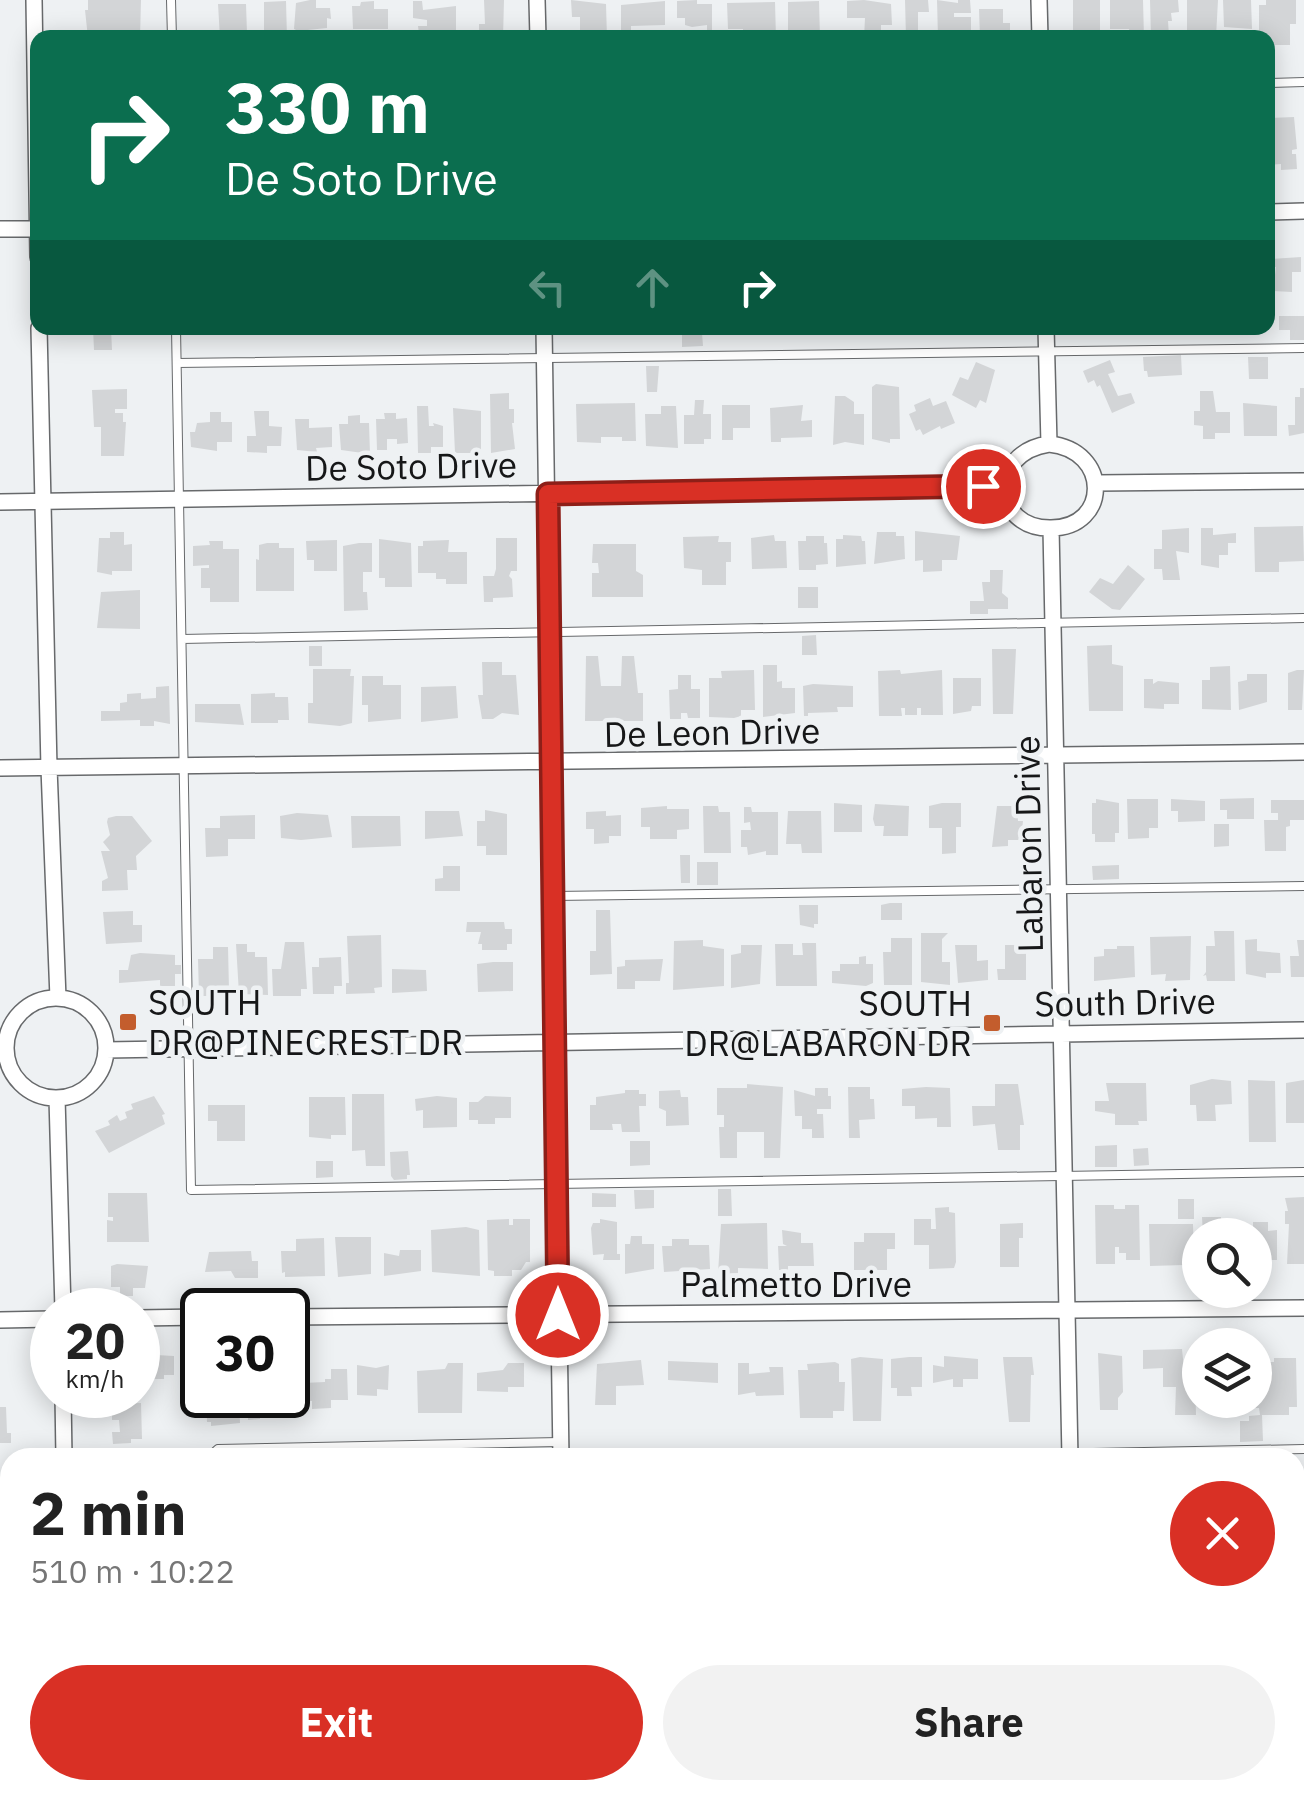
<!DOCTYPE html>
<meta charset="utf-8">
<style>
:root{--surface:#fff;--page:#f2f2f2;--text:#222;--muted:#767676;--accent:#d93025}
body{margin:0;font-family:"IBM Plex Sans",sans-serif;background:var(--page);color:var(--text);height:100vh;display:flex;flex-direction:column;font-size:38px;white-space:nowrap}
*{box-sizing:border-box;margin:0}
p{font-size:32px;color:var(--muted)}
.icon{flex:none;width:55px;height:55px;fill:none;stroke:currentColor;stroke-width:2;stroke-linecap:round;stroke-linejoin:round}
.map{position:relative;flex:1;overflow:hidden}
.panel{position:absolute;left:0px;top:1448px;width:1305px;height:352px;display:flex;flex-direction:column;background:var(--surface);border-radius:30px 30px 0 0;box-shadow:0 5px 25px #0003}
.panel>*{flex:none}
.guide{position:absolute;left:30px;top:30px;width:1245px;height:305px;border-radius:20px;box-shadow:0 5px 25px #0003;background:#0b6e4f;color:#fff;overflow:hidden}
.buttons{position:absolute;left:1182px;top:1218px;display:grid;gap:20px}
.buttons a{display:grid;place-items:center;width:90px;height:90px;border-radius:50%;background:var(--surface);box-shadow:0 5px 25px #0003;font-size:50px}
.speed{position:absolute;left:30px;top:1288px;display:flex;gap:20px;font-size:50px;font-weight:700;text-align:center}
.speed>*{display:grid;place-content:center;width:130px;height:130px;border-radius:50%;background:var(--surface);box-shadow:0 5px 25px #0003;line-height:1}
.speed small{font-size:25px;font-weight:400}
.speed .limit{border:5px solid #111;border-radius:15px;background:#fff;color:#111}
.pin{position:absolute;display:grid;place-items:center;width:85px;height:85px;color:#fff;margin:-42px;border:5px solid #fff;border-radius:50%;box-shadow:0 2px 10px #0007}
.me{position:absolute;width:110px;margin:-55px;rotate:0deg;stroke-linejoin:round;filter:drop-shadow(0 0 8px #0008)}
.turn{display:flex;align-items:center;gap:35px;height:210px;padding:0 30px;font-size:45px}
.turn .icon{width:130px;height:130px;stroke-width:2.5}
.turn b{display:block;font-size:70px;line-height:85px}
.lanes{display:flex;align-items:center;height:95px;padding:0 30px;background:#0003;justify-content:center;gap:50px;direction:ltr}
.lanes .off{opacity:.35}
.round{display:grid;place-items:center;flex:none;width:105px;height:105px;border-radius:52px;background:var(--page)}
.headline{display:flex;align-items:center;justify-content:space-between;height:170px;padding:0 30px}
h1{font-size:60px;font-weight:700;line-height:75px}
.button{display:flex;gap:20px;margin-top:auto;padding:20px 30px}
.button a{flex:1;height:115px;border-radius:60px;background:var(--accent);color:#fff;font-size:40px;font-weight:700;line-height:115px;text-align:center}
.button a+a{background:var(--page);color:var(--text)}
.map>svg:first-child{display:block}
.green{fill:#c3e1f7}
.building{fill:#d3d5d7}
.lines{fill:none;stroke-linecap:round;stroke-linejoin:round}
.service-casing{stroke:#67696b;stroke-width:10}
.minor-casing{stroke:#67696b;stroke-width:18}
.service{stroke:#fff;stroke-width:8}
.minor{stroke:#fff;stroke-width:15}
.route-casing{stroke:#8d1f18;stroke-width:25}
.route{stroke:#d93025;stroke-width:18}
.poi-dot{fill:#c35d2d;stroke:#eef1f3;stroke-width:4}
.labels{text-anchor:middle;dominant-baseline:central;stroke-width:9;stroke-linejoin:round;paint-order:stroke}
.street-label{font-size:35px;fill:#161718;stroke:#eef1f3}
.poi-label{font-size:35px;fill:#161718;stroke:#eef1f3;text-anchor:start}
</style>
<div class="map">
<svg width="1304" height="1799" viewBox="0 0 1304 1799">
<rect width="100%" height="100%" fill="#eef1f3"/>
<!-- green -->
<path class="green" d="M609 1790H1141L1151 1799H597Z"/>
<!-- building -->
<path class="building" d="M88 0H141L140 38H88L85 10H88Z
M310 0H316V8H330L331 19 327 18V28L298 31 294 29 296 3Z
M484 0H504L503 38H479V24H485Z
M571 0 606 4 607 38 580 37V17H572Z
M697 0V4H712V34H707V25L692 27 685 25V18H677V1Z
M864 0 891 4 892 25H881V38H864L865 18H847V1Z
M905 0H928L929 12H918V32L929 31V38H906Z
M937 0 958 3V0H970L971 13H954V17H971V38H938Z
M1073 0H1100V32H1073Z
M1110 0H1143L1144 38H1130L1129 29H1110Z
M1150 0H1178L1179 12 1171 13 1172 21H1168L1169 36 1151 38Z
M1187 0H1218L1216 37 1187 38Z
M1223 0H1251L1252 29 1224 27Z
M1266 0H1296V24H1290V45H1268V38H1259V5H1266Z
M286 1 287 38H264V2Z
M374 1V9H388V29H353L352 6H360L361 2Z
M413 1H422L423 10 456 6V33L419 34 418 26H427V20L413 18Z
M665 1V25L631 26V33H621V5Z
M819 1 820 38H788V2Z
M775 2 776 38H743V29H728L727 3Z
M218 4H246L247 33 220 38Z
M979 9H1003V23H1010V38L980 37Z
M1294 117 1297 149 1292 150V154H1296L1297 169 1281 170V164L1268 165V118Z
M1301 257V272H1292V292L1273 291 1276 267H1271V259Z
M1279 316H1304V340H1290V330H1279Z
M93 328H111L112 350H94Z
M682 333H702L703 346 682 347Z
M1181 355 1182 375 1148 377 1147 371H1144L1143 357Z
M1248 357H1268V379H1249Z
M1110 360 1115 372 1108 374 1118 396 1131 393 1135 403 1112 413 1100 385 1097 387 1094 380 1088 383 1083 371Z
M976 362 995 370 986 403 980 400 976 408 952 395 960 377 968 380Z
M646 366H659L657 392H647Z
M876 384 899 387 900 439H890V443L872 439V387Z
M1300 388H1304V433L1289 436 1288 425H1295V397H1300Z
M127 389V409H115V413H123V422H126L124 456H101V427H94L92 390Z
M1200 391H1213L1216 412H1230V433H1215V439H1203V426L1194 425V411H1200Z
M509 393V409H514V423H512L515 449 491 453 490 394Z
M835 396H845L854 402V414H864V445L845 442 833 445Z
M930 398 933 406 946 401 955 423 941 429 940 426 923 435 920 429 916 431 909 414 916 411 914 405Z
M695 400H704L703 414H711V439H704V444H684V415H694Z
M635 403 636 441H622V437H601V443L577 442 576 404Z
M1243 403 1277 406V436H1244Z
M722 405H750V428H733V440H722Z
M803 405 801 421 812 420V437L781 438V442H771L770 408Z
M417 406H428L429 426H434L433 423 443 426V447H431V453H418Z
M661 406H676L678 448 646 446 645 414H661Z
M453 408 481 411V453H455Z
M254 411H269V426L282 427 281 446H267V453L247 452V436H256Z
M210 412H221V422H232V442H217V451L191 447 190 432H195L197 423 210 422Z
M384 413H396V419L407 418 408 443 397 444V439H387V450H377L376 419H385Z
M360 415V423H369L370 454 341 450 339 424H348V416Z
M295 419H309V428L332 427V447L316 448 317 452 297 450Z
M1303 526 1304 561 1279 562V572H1255L1254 527Z
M1189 528V553L1176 551 1180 580H1163L1162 569H1154V549H1162V530Z
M1201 528H1213V535L1236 533V543H1228V555H1219V568L1201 565Z
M915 531 960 536 957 560H942V571L923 572V560L915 561Z
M110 532H124V545L132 544V571H112V575L97 572 99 538H110Z
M877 532H896V536H904L905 559 874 564Z
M774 535 775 541H786L787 568 752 569 751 538Z
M843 535 861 536 862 541H865L866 564 836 567V539H843Z
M719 536 718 542H731V562H726V585H702V570L684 568 683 537Z
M806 536H824V543H827L828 564 816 565V570H799L798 541H806Z
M496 538H517V571H511L509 576 512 579 513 597 493 598V602H484L483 576H494L496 569Z
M379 539 411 543 412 587H385V578H379Z
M337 540V571H314V560H307L306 541Z
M449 540 448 552H467V584H446V579H436V573H418V546H423V541Z
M209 541H223V549H239V602H210V588H201V568H209V565L193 566V546L210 545Z
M267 543H279V548H294V591H256V559L259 560V545Z
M359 543H372V572H363V592H367L368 610 344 611 343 546Z
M593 544H636V571L643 575V597H592V573H599L598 563H592Z
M1128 565 1145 579 1120 610 1112 609 1089 592 1100 578 1113 584Z
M990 570H1003L1002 593 1008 598V609H988V614H970V601H984L982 582H990Z
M798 587H818V608H798Z
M140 590V629L97 628 101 592Z
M816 635 817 655H802V636Z
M1112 645V664L1123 666V711H1089L1087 646Z
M309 646H322V666H309Z
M992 649H1016L1013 714H993Z
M586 656H598L601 686H621L622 656H634L638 693H643V721H585Z
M482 662H502V675H516L519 715 502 713 493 719H482L478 695H483Z
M763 665H777V682L782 681V688H795V713L763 717Z
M1230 666 1231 710 1202 709V680H1210V667Z
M313 669H351L350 676H354L352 723 340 726 308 723V703H313Z
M754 670 755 710H741V716L734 718 709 717V678H722L721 671Z
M900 670 901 674 942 670 943 715H921V708H917V715H905V708H901L902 716H879L878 671Z
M1297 670H1304L1302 710H1288V673Z
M1247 674H1267V702L1239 710 1238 682 1247 680Z
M678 675H691V689H700V718H688L687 713H681V719H670L669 690 678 689Z
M362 676H383V685H401V719L368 722V705H362Z
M953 678H981V706H972L971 711 953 714Z
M1144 679H1153V684L1158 681 1179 683V704H1164V709L1144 708Z
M813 684 853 686V707H837L838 712 808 713V716H804L803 686Z
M169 686 170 724 154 721V726H140V720L101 721V711H120V703L127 702V694L141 693V699L156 698V687Z
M456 686 458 718 421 722V687Z
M275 693V697H288L289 720H278V723H251V694Z
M195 704H240L244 725 195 722Z
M1254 798V819H1227V810H1220V799Z
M1096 799 1119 803V833H1115V842H1095V834H1092V803H1096Z
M1127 799H1158V828H1149V838L1128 839Z
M1171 799 1205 801V821L1178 822V811H1171Z
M1271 800H1304V820H1290V826L1286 827V851H1265L1264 820H1278V813H1271Z
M834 803 862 805V832H834Z
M942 803H961V827H956V853L942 854V828H929V806Z
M875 804 909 806 908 836H883L884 826H875L873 819Z
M667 806V809H689V829L677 830V839H650V827H641V808Z
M703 806H718L719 812H730L731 853H704Z
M997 806H1017L1018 821H1023L1021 840H1008V846L992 847Z
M744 807H751L752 812H778V855H766V851L748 855 747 847H741V830H751L750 822 744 823Z
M485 810 507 814V855H486V846H477V821H485Z
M425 811H459L463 836 425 839Z
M606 811V816L621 815V836H609V843L594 844V829H586V812Z
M788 811H821L822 853H802L801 844H786Z
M297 813 328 815 332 837 301 840 281 838 280 816Z
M255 815V839H228V856L206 857 205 828H220V816Z
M116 816H132L152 841 136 856 137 870H127L128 890 102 891V881L108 878 101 851H110L103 842 110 835 107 822 108 818Z
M351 816H400L401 846 352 848Z
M1214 824H1229V846L1214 847Z
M680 855H690V883H681Z
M697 862H718V885H697Z
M1119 865V879L1093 880 1092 866Z
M443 866H460V891H435V879L443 878Z
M890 903H902V920H881V905Z
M799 905H818V924H814V928L800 925Z
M596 910H610L612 974 590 975V951H596Z
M133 911V925H142V942L106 944 103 912Z
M467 922H504L505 929H512V944H507V950H482V944H478L481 932H466Z
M1214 931H1234L1235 981H1207L1206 975 1203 976 1206 972V946H1215Z
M921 933H948L942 939V962H950V985L921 982Z
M381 935 382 987 374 988 375 993 346 994V983H349L347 936Z
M1191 936 1190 980 1165 981 1166 974 1151 975 1150 937Z
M891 938H912V985H884L883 952H891Z
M1257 939V951L1280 953 1281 973H1266V978L1246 974 1245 940Z
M703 940V946L724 949V986L673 990 674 941Z
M1297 940H1304V977H1291L1290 956H1299Z
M285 942H304L307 989H301V996H273L272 969H281Z
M802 943H816L817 986H776L775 944H793V955H803Z
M236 944H247V952H255V957H267L268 995 239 994Z
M741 945H762L760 984 731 988V955L741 953Z
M955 945H977V961L988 960V980L958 983Z
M1005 945H1026V980H998L997 969H1005Z
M1117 946H1134L1135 977 1094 981V957L1104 956V949H1117Z
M213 947H228L229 990H218L219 996H199L198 959H213Z
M140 953 175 955V965H181V974H175V986H160V980L119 983V970H128L131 955Z
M866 956V964H873V983L866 986 832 983V971H840V964H859V957Z
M341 957 342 986H334V994H313L312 967H319V958Z
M663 959 660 981H635V989H617V967L625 966V960Z
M493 962H513V991L478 992 477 964Z
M392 969 426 970 427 991 392 993Z
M1212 1079 1231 1081 1232 1104 1215 1105 1216 1121H1197L1196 1105H1190V1085Z
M1248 1080 1275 1081 1276 1142H1249Z
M1304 1080V1123H1286V1083Z
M1106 1083H1146L1147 1121H1138L1139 1125H1115V1114L1095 1111V1101H1109Z
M747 1084 783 1087 780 1158H764V1132H737V1158H720L719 1127H724V1115H717V1088H747Z
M995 1084H1018L1024 1125H1020V1150H998L995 1124 973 1126 972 1106H995Z
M848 1087H870V1099H874L875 1119 859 1120 860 1138H849Z
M926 1087 950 1088 951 1127H937V1118L915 1119V1106H902V1089Z
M815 1088H828V1096H831V1109H817V1114H823L824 1138H812V1129H802V1116H795L794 1090 815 1096Z
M625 1090H639V1094H646V1106H639L640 1132H622L621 1124H612L613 1130H590V1105H596V1097L625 1093Z
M680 1090 681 1097H688L689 1125 666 1126V1111L659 1108V1091Z
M352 1094H384L385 1166H366L365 1150 352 1151Z
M154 1096 165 1114 162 1115 165 1124 109 1153 95 1131 110 1125 108 1121 117 1115 120 1121 127 1118 125 1112 133 1109 131 1104Z
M437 1096 457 1098V1127L423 1128V1110L416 1111 415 1099Z
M485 1096 511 1097V1118H495V1124H478V1120H469V1102H478Z
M309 1097H345L346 1135H331V1139L309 1137Z
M208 1105H245V1141H217V1121H208Z
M630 1141H650V1165L630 1166Z
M1117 1145V1167H1095V1146Z
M1148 1148 1149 1165 1134 1166 1133 1149Z
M408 1151 410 1175H407V1179L394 1180 391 1176 390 1152Z
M316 1161H333V1177L316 1178Z
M718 1189H731L732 1216H718Z
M634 1190H654V1208L635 1209Z
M108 1193H147L149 1242H107V1220L113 1221V1217H108Z
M592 1193 616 1194V1207H592Z
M1304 1197V1264H1287L1289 1224H1285V1211H1288L1285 1198Z
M1178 1199H1194V1219H1178Z
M1095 1205H1114V1209H1125V1205H1139L1140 1260H1126V1253H1119V1247H1115V1264H1096Z
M949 1207V1212L955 1213 956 1262 954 1268 929 1269V1245H914V1219H931V1229H936L935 1208Z
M1202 1217H1221V1226L1240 1225 1241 1235H1203Z
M509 1219V1225H513V1219H530V1262H526L521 1270H512V1276H494V1271L488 1270 487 1220Z
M600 1219 617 1222V1254H620V1260H603L604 1254 593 1255 591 1228 593 1223H600Z
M1253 1222H1268V1231L1277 1230V1260H1267V1264H1255V1235H1249V1231H1253Z
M767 1223 768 1269 738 1268V1273L718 1274 721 1224Z
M1023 1223V1238H1019V1267H1000V1224Z
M1149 1224H1193L1194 1260H1183L1184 1265 1150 1266Z
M466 1227 479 1230 480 1276 432 1272 431 1230Z
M782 1230 801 1233V1243H813L814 1266H788V1270H779L778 1246H787L783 1244Z
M864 1233H895V1249H887V1270H854V1242H864Z
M631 1236H642V1244H654V1269L625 1274V1244H630Z
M335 1237H371V1274L338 1277Z
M324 1238 325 1276 285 1277V1272L282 1273 281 1251H296V1239Z
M672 1239H689V1245H709L710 1269 664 1272 662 1246H672Z
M400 1250H421V1271L384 1276V1253L399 1256Z
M251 1251 252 1261H258V1278H235L231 1271 205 1272 209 1252Z
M117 1264 148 1266 145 1288H133V1296H120V1287H111V1266Z
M1182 1349 1185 1379H1195L1196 1415H1175L1176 1387H1163V1368L1143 1369V1350Z
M1098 1353 1122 1356 1123 1392 1118 1398V1410H1100Z
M138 1354 174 1356V1375H164V1379H142V1393H138Z
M944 1356 978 1359V1379H963V1387H953V1379L933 1383V1365L944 1367Z
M860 1357 883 1359 881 1421H853L851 1359Z
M909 1357H922V1387H911L912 1396H897V1388H891V1359Z
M1003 1357H1032L1034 1375H1031L1030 1422H1009Z
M1274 1358H1296L1297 1407H1289V1415H1262L1263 1441 1240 1442V1421H1249V1416L1260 1415 1259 1408H1244V1400H1255V1362H1274Z
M641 1360 644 1385 616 1386V1405H595L597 1364Z
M668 1361 718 1363V1383L668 1380Z
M835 1362 839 1364V1382H845L844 1411H833V1418H800L798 1370H808L807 1364Z
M448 1363H463L462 1413H418L417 1371 445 1369Z
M508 1363H524V1387H508V1392L477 1391V1373L503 1370Z
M738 1363H749V1374L770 1372 769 1367H783L784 1395 756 1396 755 1392 738 1395Z
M357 1365 376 1368 389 1365 388 1390 377 1389V1396L357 1395Z
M331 1369H347L348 1400H331V1408L312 1409V1401H303V1383L325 1382V1379H331Z
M206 1395H239L240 1423 211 1426V1422H207Z
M248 1395H280V1403H264V1413L260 1414V1419L248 1420Z
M141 1403 142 1439H131V1443L113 1444 112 1432H120L119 1420H112V1404Z
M0 1407H6L7 1433H11V1443H0Z
M0 1506H5L6 1518H9V1538L4 1541H0Z
M1295 1528H1299L1304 1555V1581H1295Z
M0 1654H10V1687H0Z
M0 1707H10V1744L0 1745Z
M0 1758H10V1790H0Z
M399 1790H449L441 1799H391Z"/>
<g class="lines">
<!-- service casing -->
<g class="service-casing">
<path id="service" d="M171 0 172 38
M1268 83 1304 82
M176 328 191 1190 1304 1172
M177 363 1304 348
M182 639 1304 618
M554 896 1304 886
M208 1458 218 1449 560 1442
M828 1458 1304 1449
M1268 1790 1304 1794
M321 1799 329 1790"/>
</g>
<!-- minor casing -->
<g class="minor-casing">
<path id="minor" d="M34 0 38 257
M537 0 538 38
M1039 0 1040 38
M1268 212 1304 211
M0 229H38
M39 328 49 768 58 998
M544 328 561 1458
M1046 328 1049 444
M1049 444C1111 450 1110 528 1051 528 992 529 987 453 1049 444Z
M1097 483 1304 481
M0 502 1004 486
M1051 528 1070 1458
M0 768 1304 752
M6 1048a50 50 0 1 1 100 0a50 50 0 1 1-100 0Z
M106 1050 1304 1030
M57 1098 63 1310
M288 1317 1304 1308
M138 1318 202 1317
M0 1320 52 1319
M63 1395 64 1458
M0 1573 10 1572
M1295 1621H1304
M59 1799V1790
M518 1799 527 1790"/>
</g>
<!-- service -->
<use href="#service" class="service"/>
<!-- minor -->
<use href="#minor" class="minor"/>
</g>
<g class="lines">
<!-- route casing -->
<g class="route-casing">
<path id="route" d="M558 1315 548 494 983 486"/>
</g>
<!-- route -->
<use href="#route" class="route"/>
</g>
<!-- markers -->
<g class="poi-dot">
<rect x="118" y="1012" width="20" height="20" rx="5"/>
<rect x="982" y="1013" width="20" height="20" rx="5"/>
</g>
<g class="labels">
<!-- street labels -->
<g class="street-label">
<text transform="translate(411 466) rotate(-1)">De Soto Drive</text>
<text transform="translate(712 732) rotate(-1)">De Leon Drive</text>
<text transform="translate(1028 844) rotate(-91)">Labaron Drive</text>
<text transform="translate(1125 1002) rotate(-1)">South Drive</text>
<text x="796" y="1284">Palmetto Drive</text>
</g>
<!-- poi labels -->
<g class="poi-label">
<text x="148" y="1002">SOUTH<tspan x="148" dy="40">DR@PINECREST DR</tspan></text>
<text x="972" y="1003" text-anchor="end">SOUTH<tspan x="972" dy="40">DR@LABARON DR</tspan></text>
</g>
</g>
</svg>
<div class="buttons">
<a><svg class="icon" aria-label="search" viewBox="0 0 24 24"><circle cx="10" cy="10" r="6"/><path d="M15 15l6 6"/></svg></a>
<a><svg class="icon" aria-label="layers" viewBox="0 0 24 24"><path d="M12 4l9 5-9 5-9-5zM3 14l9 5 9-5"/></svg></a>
</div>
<div class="speed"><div>20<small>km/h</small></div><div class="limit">30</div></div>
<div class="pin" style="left:983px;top:486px;background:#d93025"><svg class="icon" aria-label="arrive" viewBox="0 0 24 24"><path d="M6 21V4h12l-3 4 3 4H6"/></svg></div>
<svg class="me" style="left:558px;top:1315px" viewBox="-20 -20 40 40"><circle r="17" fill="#d93025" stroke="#fff" stroke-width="3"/><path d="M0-11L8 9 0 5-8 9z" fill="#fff"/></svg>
<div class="guide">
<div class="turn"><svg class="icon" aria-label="right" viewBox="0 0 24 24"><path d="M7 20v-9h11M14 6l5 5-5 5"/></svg><div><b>330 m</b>De Soto Drive</div></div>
<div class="lanes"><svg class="icon off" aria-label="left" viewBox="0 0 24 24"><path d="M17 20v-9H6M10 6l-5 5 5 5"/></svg><svg class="icon off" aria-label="ahead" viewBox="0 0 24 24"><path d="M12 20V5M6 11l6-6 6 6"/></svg><svg class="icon" aria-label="right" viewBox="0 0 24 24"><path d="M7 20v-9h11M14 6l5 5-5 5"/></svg></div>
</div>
<section class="panel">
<div class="headline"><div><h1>2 min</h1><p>510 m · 10:22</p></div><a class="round" style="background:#d93025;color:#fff"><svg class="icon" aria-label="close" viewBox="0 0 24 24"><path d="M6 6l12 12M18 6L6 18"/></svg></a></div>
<div class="button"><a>Exit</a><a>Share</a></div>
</section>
</div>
